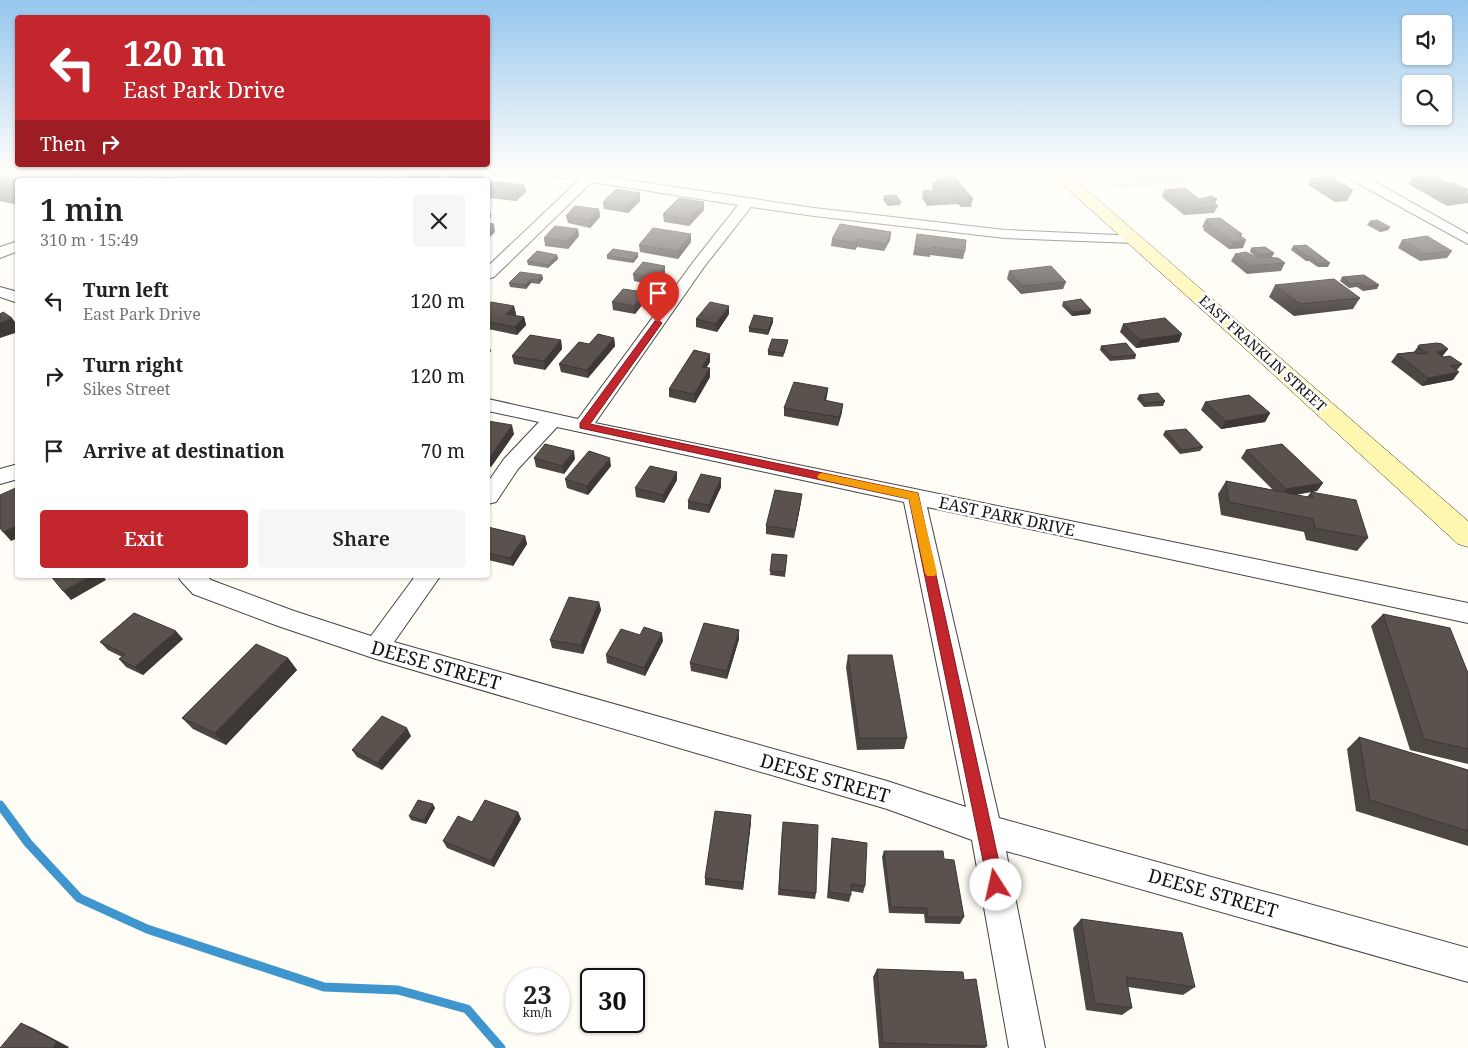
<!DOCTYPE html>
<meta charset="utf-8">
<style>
:root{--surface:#fff;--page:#f6f6f6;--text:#222;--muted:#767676;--accent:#c4262e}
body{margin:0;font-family:"Noto Serif",serif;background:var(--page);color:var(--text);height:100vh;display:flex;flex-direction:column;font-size:19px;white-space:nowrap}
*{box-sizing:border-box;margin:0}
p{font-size:16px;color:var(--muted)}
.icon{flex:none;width:28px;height:28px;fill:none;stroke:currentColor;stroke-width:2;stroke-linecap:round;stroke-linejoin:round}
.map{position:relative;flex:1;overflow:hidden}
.side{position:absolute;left:15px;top:178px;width:475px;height:400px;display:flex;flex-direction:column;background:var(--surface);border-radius:5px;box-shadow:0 1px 4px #0004}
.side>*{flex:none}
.top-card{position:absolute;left:15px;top:15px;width:475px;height:152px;border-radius:5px;box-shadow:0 1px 4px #0004;background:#c4262e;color:#fff;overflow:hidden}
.tools{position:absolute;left:1402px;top:15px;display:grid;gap:10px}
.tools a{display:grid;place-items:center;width:50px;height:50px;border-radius:5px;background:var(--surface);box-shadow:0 1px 4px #0004;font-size:25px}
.speed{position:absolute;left:505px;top:968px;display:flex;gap:10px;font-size:25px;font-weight:700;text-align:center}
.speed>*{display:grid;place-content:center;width:65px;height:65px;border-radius:50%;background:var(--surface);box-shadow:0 1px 4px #0004;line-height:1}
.speed small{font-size:12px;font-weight:400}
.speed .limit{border:2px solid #111;border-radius:8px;background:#fff;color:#111}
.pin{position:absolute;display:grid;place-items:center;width:42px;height:42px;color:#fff;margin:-51px -21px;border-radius:50% 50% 50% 0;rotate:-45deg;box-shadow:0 0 5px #0007}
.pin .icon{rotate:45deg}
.me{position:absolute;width:55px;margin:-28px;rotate:350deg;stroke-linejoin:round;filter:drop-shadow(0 0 4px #0008)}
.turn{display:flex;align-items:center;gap:18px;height:105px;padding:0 25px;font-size:22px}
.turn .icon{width:65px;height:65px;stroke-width:2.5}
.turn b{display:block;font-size:35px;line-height:42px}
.then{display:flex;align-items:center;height:48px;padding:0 25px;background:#0003;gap:10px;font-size:19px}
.round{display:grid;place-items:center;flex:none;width:52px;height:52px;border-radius:5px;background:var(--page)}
.overview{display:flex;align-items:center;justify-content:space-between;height:85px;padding:0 25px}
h1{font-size:30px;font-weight:600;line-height:38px}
.button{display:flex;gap:10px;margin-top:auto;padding:10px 25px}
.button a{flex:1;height:58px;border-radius:5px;background:var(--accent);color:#fff;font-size:20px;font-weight:600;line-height:58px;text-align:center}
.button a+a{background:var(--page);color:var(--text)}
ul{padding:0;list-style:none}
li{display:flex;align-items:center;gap:15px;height:75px;padding:0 25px}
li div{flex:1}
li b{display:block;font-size:19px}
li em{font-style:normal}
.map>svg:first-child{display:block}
.green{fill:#d5ebbd}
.pitch{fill:#e6f2cf}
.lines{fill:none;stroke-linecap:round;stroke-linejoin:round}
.stream{stroke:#3f96cf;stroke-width:9}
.minor-casing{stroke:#444;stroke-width:2}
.secondary-casing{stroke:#333;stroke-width:1}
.minor{fill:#fff;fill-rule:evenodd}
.secondary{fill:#fff6b0;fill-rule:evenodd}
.wall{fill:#4d4742;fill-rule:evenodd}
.shaded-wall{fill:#3f3936}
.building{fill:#5a524d;stroke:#3f3936}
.route{fill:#c4262e;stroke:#7f191e}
.slow{fill:#f59e0b}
.labels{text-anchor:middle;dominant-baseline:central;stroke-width:5;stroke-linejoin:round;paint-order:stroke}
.far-street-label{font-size:14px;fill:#111;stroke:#fff}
.street-label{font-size:16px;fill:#111;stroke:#fff}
.near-street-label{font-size:19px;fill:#111;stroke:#fff}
</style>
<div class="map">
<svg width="1468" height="1048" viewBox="0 0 1468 1048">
<rect width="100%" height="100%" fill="#fffdf5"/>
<!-- green -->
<path class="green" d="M1096 171H1228L1240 179 1118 189Z
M1238 171H1304L1311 175 1252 180Z"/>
<!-- pitch -->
<path class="pitch" d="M1102 171H1123L1138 182 1119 184Z"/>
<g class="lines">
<!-- stream -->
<path class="stream" d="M0 805 28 843 79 898 147 929 324 987 398 990 467 1009 501 1048"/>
<!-- minor casing -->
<g class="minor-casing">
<path id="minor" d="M152 171H167L154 180H137Z
M386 171H400L390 180H374Z
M538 171H569L814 208 1005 230 1139 236 1141 239 1139 242 1134 243 1005 238 814 216 751 207 704 267 595 423 1468 603V623L927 507 999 818 1468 948V982L1006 851 1045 1048H1009L972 840 887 809 376 659 278 626 193 594 181 581 177 575H205L211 580 294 611 371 636 416 575H441L394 642 887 781 966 807 904 502 557 427 518 469 496 502 488 504V482L504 459 539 422 488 411V399L578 419 694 261 738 205 592 182 494 277 488 279V266L579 180 544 175 539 174Z
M1346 171H1356L1468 234V244L1346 177 1344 174Z
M18 241V251L0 258V247Z
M0 287 18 292V303L0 297Z
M18 464V479L0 484V469Z"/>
</g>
<!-- secondary casing -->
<g class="secondary-casing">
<path id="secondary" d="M1048 171H1065L1468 521V547L1458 544 1239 343Z"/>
</g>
<!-- minor -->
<use href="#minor" class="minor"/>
<!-- secondary -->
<use href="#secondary" class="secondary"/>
</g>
<!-- wall -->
<path class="wall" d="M47 171H86L75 176Z
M180 171H210L199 177 182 174Z
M406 171 444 173 435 180H424L408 178Z
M481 171 483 178 481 180H449L448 175Z
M0 175 18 180V205L0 201Z
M1413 177 1448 183 1468 190 1466 193 1468 194V203L1447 206 1408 184Z
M937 178 973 199 971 207H961L958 204 927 206 922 198 923 191 933 190 932 189 933 182H936Z
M1311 178 1353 190 1347 201 1335 202 1308 185Z
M488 184 524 185 526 192 516 201 488 198Z
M1164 190 1193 193 1192 194 1199 199H1217L1215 204 1218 206 1214 213 1184 215 1162 197Z
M884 196 901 202 900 205 888 206 883 200Z
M640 201 628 213 604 209 603 202Z
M599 209 600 217 590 228 568 223 566 216Z
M704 210 689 226 664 222 663 214Z
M1206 219 1242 234 1241 236 1243 248 1229 249 1203 230 1204 228 1202 227Z
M1370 221 1390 227 1388 230 1380 232 1367 225Z
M578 229 579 236 568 249 545 246 544 238Z
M891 232 890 240 884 251 857 247 855 250 831 246 832 239Z
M691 234V242L678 259 640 252 639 245Z
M917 234 965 251 963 259 930 255V257L913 255Z
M1402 240 1452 251 1447 258 1420 261 1398 248Z
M1293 246 1330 263 1328 267H1318L1309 261H1306L1291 250Z
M1251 248 1274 253 1272 257 1285 263 1281 271 1247 274 1231 261 1235 254 1256 257 1250 252Z
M557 255 558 259 548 268 528 265 527 261Z
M607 255 638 257 633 263 607 259Z
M1009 271 1066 282 1063 289 1021 294 1007 279Z
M633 274H665L655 286 634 281Z
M542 275 543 279 539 284 531 283 526 289 510 287 509 283Z
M1342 277 1379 285 1377 289 1363 291 1357 287 1349 288 1340 281Z
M1275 285 1360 298 1353 309 1294 316 1269 297Z
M645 292 646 300 635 314 613 310 612 302Z
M1063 302 1091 310 1090 314 1072 316 1062 306Z
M488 305 514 306 516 314 515 316 524 317 526 325 517 335 488 329Z
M729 314 717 332 696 327V319Z
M773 318V322L768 335 749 332V328Z
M1123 324 1179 342 1136 348 1120 332Z
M614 338 615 346 588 378 561 372 559 364 589 344Z
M561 340 562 349 545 370 514 364 512 356Z
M788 340 787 345 783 357 768 355V351Z
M1419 345 1443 357 1462 364 1457 370 1453 380 1422 386 1391 362 1397 354 1414 352Z
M1101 346 1136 355 1135 359 1110 361 1100 350Z
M710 362 706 368 710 377 695 403 669 397V389Z
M828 388 826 401 842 412 838 426 784 416V408Z
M1139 395 1165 401 1163 406 1144 407 1137 399Z
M1205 402 1270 413 1265 422 1221 429 1201 410Z
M488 421 514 434 491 467 488 466Z
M1165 431 1203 447 1200 451 1180 454 1163 435Z
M1246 450 1323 483 1317 491 1312 492 1368 538 1357 551 1306 540 1304 532 1221 515 1218 494 1226 481 1273 490 1241 458ZM1311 492 1307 497 1296 495Z
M534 458 575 459 564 474 536 467Z
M611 466 588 495 567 488 565 479Z
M677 480 664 503 636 497 635 488Z
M721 487 709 513 688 509V501Z
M801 502 794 538 766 534V526Z
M488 527 525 536 527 544 513 566 488 560Z
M772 554 787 555 785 577 770 575Z
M599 602 601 610 583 654 552 648 550 640Z
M1383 614 1468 673V764L1410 750 1371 626Z
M640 635 663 641 645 676 607 663 606 655Z
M183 639 143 675 126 667 119 659 122 657 108 650 100 642Z
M739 639 727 679 691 671 690 663Z
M848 655 907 738 904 749 857 750 846 667Z
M288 658 297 670 226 745 193 729 182 718Z
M411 736 382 770 357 757 352 750Z
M1359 737 1468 770V846L1356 811 1347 749Z
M435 808 426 824 411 820 409 816Z
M518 812 521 819 494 867 447 848 443 841 472 822Z
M751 822 743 890 705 885V878Z
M782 829 816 893 815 899 778 895Z
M832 838 865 886 863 893 851 891V895L849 902 827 898 831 845Z
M884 851 944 859 964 917 960 924 925 923 924 914 889 913 882 857Z
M1081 919 1195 987 1183 995 1128 987 1132 1008 1122 1015 1086 1010 1073 928Z
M877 969 987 1046 985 1048H879L873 977Z"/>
<!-- shaded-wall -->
<path class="shaded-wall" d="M72 171H86L75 176Z
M196 171H210L199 177Z
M436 171H444V173L435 180H433L431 174Z
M481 171 483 178 481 180H471V179Z
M524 185 526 192 516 201 515 194Z
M640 193V201L628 213 627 206Z
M704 202V210L689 226V219Z
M599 209 600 217 590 228 589 220Z
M491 213V217L488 220V215Z
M494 224 495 232 488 239V230Z
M1390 227 1388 230 1380 232 1382 228Z
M578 229 579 236 568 249 567 241Z
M891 232 890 240 884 251 886 244Z
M691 234V242L678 259V251Z
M857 239V247L855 250 856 243Z
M1246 240 1243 248 1229 249 1233 242Z
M638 253V257L633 263 632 260Z
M557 255 558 259 548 268V265Z
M665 266V274L655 286 654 278Z
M542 275 543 279 539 284 538 280Z
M531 279V283L526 289 525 285Z
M645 292 646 300 635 314 634 306Z
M514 306 516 314 508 322 506 314Z
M729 306V314L717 332 716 324Z
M1091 310 1090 314 1072 316 1073 312Z
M524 317 526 325 517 335 515 327Z
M12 318 18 326V332L0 338V323Z
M773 318V322L768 335V330Z
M1182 334 1179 342 1136 348 1140 340Z
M614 338 615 346 588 378 587 370Z
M561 340 562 349 545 370 544 361Z
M488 343 491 351 488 355Z
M1448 349 1442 357 1436 352Z
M710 354V362L702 375V367Z
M710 368V377L695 403 694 394Z
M1459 372 1453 380 1422 386 1428 378Z
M828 388 827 396 823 409 824 400Z
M843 404 842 412 838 426 839 417Z
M1270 413 1265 422 1221 429 1226 421Z
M512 425 514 434 491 467 489 459Z
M574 451 575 459 564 474 562 466Z
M610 458 611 466 588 495 587 486Z
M677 472V480L664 503 663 495Z
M721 478V487L709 513V505Z
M1323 483 1317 491 1280 497 1286 489Z
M802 494 801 502 794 538 795 530Z
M18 525V538L11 541 3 532Z
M525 536 527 544 513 566 510 558Z
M93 575H102L106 580 71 600 63 591Z
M599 602 601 610 583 654 581 645Z
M739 630V639L727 679V671Z
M176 631 183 639 143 675 135 667Z
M662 633 663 641 645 676 644 668Z
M288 658 297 670 226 745 215 733Z
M407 728 411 736 382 770 377 763Z
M433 804 435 808 426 824 424 820Z
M518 812 521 819 494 867 491 861Z
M751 815V822L743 890V883Z
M21 1023 33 1028 69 1047 68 1048H53Z"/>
<!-- building -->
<path class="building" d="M406 171H436L431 174Z
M454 171H481L471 179 448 175Z
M0 175 26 180H18V196L0 192Z
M1432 175 1448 183H1453L1468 190 1462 191 1468 194V197L1452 198 1413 177Z
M164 177 182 180H158Z
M955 177 973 199 962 200 960 197 929 199 923 191 939 190 933 182H940L937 178Z
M1331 177 1353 190 1346 191 1351 194 1339 195 1311 178Z
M308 178 324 180H304Z
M491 181 524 185 515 194 488 191V184Z
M1185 188 1199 199 1211 196 1217 199 1210 200 1218 206 1188 208 1164 190Z
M616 189 640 193 627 206 603 202Z
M896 195 901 202 888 203 884 196Z
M679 198 704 202 689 219 663 214Z
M575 206 599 209 589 220 566 216Z
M1220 218 1242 234H1238L1246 240 1233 242 1206 222H1209L1206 219Z
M1377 220 1390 227 1382 228 1370 221Z
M488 223 494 224 488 230Z
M840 224 891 232 886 244 857 239 856 243 832 239Z
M555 226 578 229 567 241 544 238Z
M653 228 691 234 678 251 639 245Z
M917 234 966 240 965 251 932 247 931 249 915 247Z
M1427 236 1452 251 1425 254 1402 240Z
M1306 245 1330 263 1320 264 1311 257H1308L1293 246Z
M1265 247 1274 253 1260 255 1251 248Z
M613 249 638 253 632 260 607 255Z
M537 251 557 255 548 265 527 261Z
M1246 252 1256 257 1278 258 1285 263 1251 266 1235 254Z
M643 262 665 266 654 278 633 274Z
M1051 266 1066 282 1023 286 1009 271Z
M520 272 542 275 538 280 531 279 525 285 509 283Z
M1364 275 1379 285 1366 287 1360 283 1351 284 1342 277Z
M1334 279 1360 298 1300 304 1275 285Z
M623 289 645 292 634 306 612 302Z
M1081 299 1091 310 1073 312 1063 302Z
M491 302 514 306 506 314 524 317 515 327 488 322V305Z
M710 302 729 306 716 324 696 319Z
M3 312 12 318 0 323V314Z
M754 315 773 318 768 330 749 328Z
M1165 318 1182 334 1140 340 1123 324Z
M598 334 614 338 587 370 559 364 579 342 589 344Z
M530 335 561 340 544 361 512 356Z
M772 339 788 340 784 353 768 351Z
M1126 343 1136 355 1112 357 1101 346Z
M1437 343 1442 344 1448 349 1436 352 1443 357 1450 356 1462 364 1451 366 1459 372 1428 378 1397 354 1415 352 1419 354 1427 353 1418 347 1419 345Z
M694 350 710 354 702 367 710 368 694 394 669 389Z
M794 382 828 388 824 400 843 404 839 417 784 408Z
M1158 393 1165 401 1146 403 1139 395Z
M1249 395 1270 413 1226 421 1205 402Z
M488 421 512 425 489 459 488 458Z
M1186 429 1203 447 1182 450 1165 431Z
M545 444 574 451 562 466 534 458Z
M1282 444 1323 483 1286 489 1246 450Z
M589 451 610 458 587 486 565 479Z
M650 466 677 472 663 495 635 488Z
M701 474 721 478 709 505 688 501Z
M1226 481 1313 498 1311 492 1356 500 1368 538 1315 528 1313 519 1229 502Z
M18 487V525L3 532 0 528V495Z
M775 490 802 494 795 530 766 526Z
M488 527 525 536 510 558 488 553Z
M772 554 787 555 785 572 770 571Z
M50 575H93L63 591Z
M569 597 599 602 581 645 550 640Z
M134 613 176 631 135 667 119 659 125 654 100 642Z
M1383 614 1450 628 1468 673V749L1424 739Z
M704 623 739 630 727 671 690 663Z
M644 627 662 633 644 668 606 655 621 629 640 635Z
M256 644 288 658 215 733 182 718Z
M848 655H892L907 738H859Z
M382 716 407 728 377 763 352 750Z
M1359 737 1468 770V831L1370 800Z
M418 800 433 804 424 820 409 816Z
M485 800 518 812 491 861 443 841 458 816 472 822Z
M715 811 751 815 743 883 705 878Z
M783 822 818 825 816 893 779 889Z
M832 838 867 843 865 886 851 884V895L829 892Z
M884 851H943L944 859 954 860 964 917H928L927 908 891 907Z
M1081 919 1182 933 1195 987 1126 977 1132 1008 1095 1003Z
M877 969 963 972 964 980 976 979 987 1046 883 1043Z
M21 1023 57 1042 53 1048H0Z"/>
<!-- sky -->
<linearGradient id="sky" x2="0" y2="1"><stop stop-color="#95c6ee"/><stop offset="0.54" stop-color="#fffefa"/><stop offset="1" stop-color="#fffefa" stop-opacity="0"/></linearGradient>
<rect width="1468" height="318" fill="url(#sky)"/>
<!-- route -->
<path class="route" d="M658 320 662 323 590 424 918 493 1004 885 1002 891 996 893 990 891 988 885 909 499 580 428V423L655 321Z"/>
<!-- slow -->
<path class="slow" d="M822 473 918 493 937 573 935 576H927L925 573 909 499 819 479 817 477 819 474Z"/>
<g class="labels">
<!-- far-street labels -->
<g class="far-street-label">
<text transform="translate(1263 353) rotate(42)">EAST FRANKLIN STREET</text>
</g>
<!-- street labels -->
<g class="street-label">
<text transform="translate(1007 516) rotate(12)">EAST PARK DRIVE</text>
</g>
<!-- near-street labels -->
<g class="near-street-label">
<text transform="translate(436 665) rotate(16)">DEESE STREET</text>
<text transform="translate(825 778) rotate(16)">DEESE STREET</text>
<text transform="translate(1213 893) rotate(16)">DEESE STREET</text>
</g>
</g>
</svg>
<div class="tools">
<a><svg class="icon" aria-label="sound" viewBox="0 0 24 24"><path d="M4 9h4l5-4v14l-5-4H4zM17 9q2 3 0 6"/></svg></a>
<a><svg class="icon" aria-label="search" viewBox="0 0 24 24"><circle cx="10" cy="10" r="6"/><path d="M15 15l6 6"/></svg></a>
</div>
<div class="speed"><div>23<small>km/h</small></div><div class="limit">30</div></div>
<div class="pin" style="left:658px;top:323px;background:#d93025"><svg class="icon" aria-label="arrive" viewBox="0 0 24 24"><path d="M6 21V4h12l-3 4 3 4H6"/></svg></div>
<svg class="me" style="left:996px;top:885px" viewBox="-20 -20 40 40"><circle r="19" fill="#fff"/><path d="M0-13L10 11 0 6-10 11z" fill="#c4262e"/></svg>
<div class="top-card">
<div class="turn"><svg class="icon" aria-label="left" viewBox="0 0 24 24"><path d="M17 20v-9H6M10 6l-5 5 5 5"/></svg><div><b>120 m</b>East Park Drive</div></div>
<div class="then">Then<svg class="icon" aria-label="right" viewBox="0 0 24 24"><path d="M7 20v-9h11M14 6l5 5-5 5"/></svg></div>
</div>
<section class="side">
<div class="overview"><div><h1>1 min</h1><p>310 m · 15:49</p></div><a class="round"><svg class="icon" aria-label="close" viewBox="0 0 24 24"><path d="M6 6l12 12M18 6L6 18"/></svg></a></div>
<ul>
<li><svg class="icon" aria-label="left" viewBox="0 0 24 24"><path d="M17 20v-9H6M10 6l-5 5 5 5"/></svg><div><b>Turn left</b><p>East Park Drive</p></div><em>120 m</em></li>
<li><svg class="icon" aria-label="right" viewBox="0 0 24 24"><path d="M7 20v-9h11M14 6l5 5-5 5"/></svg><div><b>Turn right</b><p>Sikes Street</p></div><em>120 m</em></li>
<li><svg class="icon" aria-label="arrive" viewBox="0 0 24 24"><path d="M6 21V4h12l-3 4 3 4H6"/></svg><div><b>Arrive at destination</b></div><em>70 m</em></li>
</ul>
<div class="button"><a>Exit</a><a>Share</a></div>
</section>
</div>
